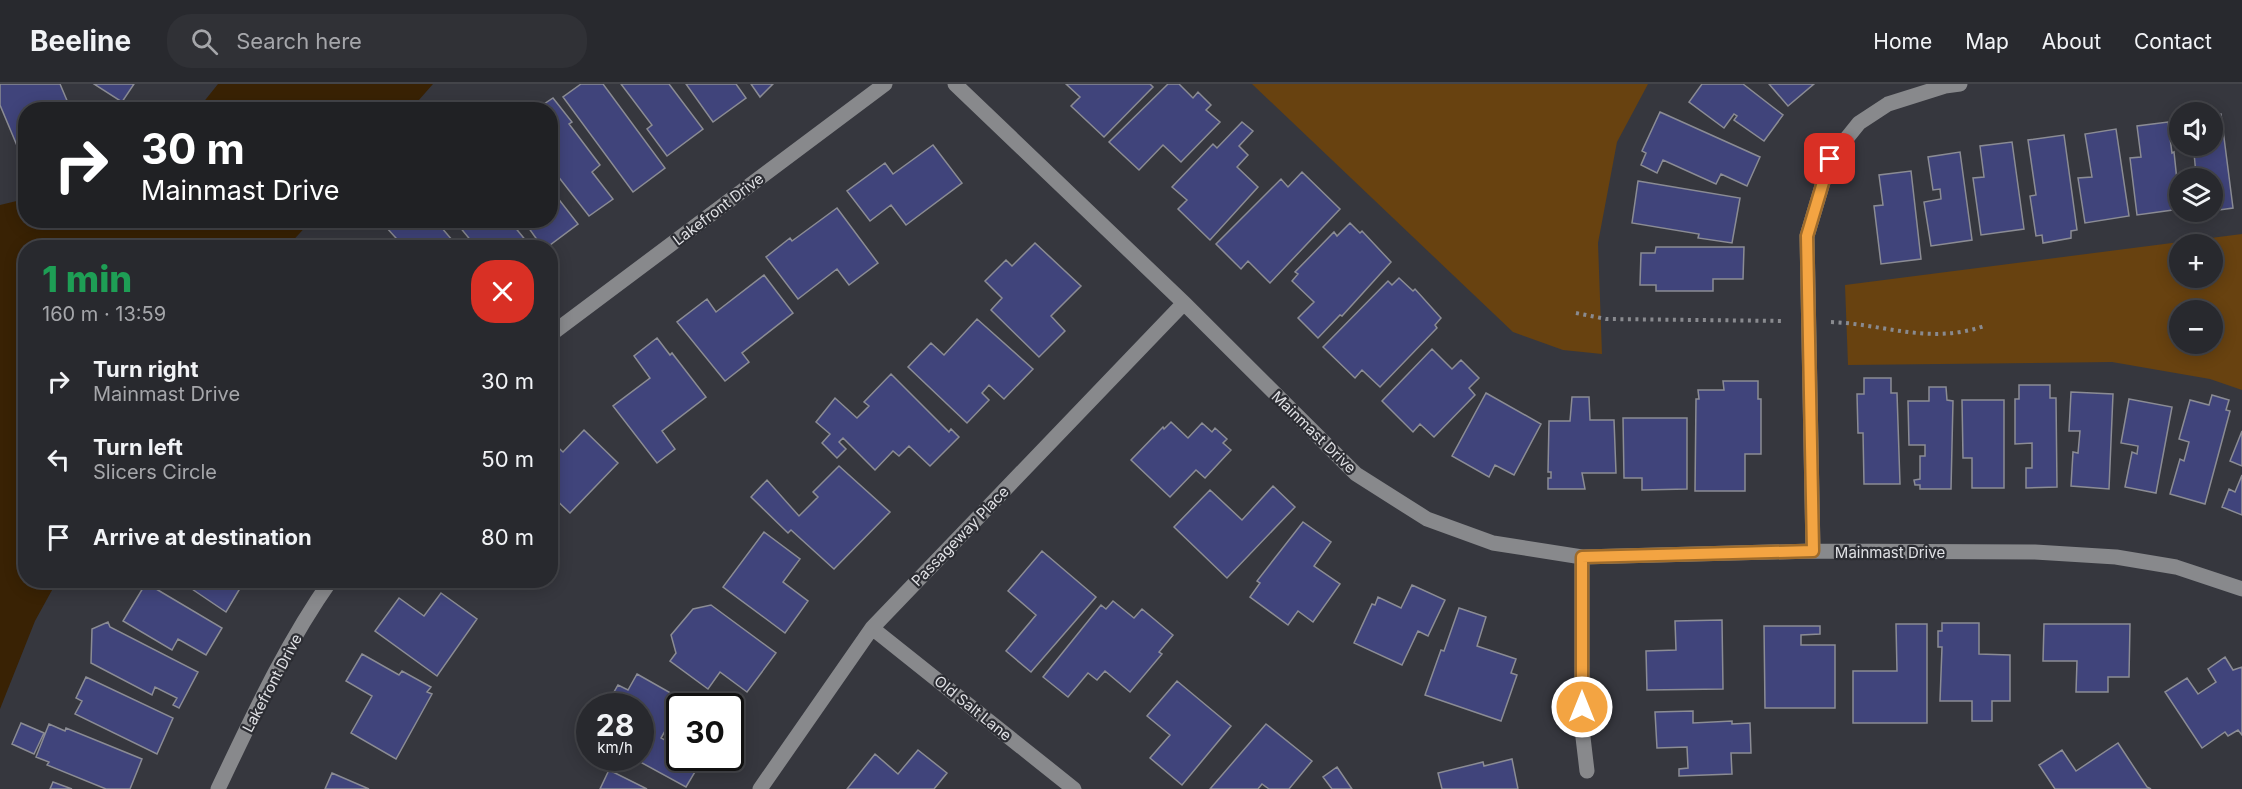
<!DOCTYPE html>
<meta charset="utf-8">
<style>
:root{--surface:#28292e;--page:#303136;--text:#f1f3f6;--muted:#a5a6aa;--line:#44454a}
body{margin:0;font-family:Inter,sans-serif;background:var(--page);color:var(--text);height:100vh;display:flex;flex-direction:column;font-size:22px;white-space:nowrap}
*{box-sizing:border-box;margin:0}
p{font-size:20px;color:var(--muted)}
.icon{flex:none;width:33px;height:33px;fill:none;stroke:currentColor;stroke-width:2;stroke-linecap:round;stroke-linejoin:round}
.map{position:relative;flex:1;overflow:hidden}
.drawer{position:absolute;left:18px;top:156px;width:540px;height:348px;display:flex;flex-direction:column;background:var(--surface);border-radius:24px;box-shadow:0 3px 15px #0003,0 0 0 2px var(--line)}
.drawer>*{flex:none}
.top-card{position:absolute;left:18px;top:18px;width:540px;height:126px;border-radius:24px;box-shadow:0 3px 15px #0003,0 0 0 2px var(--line);background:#202124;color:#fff;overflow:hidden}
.controls{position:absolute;left:2169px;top:18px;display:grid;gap:12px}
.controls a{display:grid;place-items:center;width:54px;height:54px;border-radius:50%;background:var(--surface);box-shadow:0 3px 15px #0003,0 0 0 2px var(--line);font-size:30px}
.speed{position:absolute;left:576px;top:609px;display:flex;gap:12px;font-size:30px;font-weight:700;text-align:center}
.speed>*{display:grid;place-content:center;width:78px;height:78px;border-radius:50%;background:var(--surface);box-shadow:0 3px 15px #0003,0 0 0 2px var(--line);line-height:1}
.speed small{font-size:15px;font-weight:400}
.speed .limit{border:3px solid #111;border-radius:9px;background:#fff;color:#111}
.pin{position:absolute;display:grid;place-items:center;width:51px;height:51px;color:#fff;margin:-26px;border-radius:12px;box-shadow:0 3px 9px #0006}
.me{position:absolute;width:66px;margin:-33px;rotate:0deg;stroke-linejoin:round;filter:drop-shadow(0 0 4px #0008)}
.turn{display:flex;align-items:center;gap:21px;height:126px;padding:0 24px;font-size:27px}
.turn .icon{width:78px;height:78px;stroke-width:2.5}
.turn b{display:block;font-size:42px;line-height:51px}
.round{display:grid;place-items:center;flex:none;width:63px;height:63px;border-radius:24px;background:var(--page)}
.head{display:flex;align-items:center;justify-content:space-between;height:102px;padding:0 24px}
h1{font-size:36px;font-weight:800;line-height:45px;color:#1e9e55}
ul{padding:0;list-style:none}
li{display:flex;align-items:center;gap:18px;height:78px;padding:0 24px}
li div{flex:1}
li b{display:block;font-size:22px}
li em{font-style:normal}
header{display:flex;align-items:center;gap:36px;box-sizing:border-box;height:84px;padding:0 30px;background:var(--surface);border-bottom:2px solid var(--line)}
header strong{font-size:28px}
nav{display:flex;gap:33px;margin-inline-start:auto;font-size:21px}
.search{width:420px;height:54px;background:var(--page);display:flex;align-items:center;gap:15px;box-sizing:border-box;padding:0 21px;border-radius:24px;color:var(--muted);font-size:22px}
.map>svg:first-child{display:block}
.green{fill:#684210;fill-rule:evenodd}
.water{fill:#392204}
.building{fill:#40447b;stroke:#8b8c94;stroke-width:1.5}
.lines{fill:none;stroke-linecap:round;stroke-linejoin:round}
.path{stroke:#898a8f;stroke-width:4;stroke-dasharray:3 4.5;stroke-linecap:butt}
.minor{stroke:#88898c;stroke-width:15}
.route-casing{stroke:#9e6b2b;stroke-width:15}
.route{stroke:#f3a442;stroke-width:10}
.labels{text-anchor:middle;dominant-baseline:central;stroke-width:4.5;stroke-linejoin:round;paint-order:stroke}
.street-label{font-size:15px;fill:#e0e1e5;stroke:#2c2d33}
</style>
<header>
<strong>Beeline</strong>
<div class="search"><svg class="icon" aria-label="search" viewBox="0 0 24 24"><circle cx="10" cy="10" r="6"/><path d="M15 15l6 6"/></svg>Search here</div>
<nav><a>Home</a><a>Map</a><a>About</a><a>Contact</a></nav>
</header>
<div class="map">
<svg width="2242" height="705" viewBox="0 0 2242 705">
<rect width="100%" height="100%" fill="#36373e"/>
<!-- green -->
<path class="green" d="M1252 0H1648L1617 58 1598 159 1602 270 1563 266 1513 248Z
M2242 150V306L2210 295 2112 278 1848 281 1845 201ZM2212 160V194H2180V160ZM2212 226V260H2180V226Z"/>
<!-- water -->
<path class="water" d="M218 0H433L411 25H198Z
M25 115 26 136 311 137 287 163 26 164V496L57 497 35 537 0 625V121Z"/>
<!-- building -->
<path class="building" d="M0 0H60L71 26H26V60L18 64 0 21Z
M94 0H134L122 18Z
M581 0H603L665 84 633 108 563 13Z
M621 0H669L703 45 667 72 647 45 652 41Z
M686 0H736L746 14 713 38Z
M751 0H773L760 13Z
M1066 0H1150L1153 3 1104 53 1071 22 1080 13Z
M1168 0H1179L1193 14 1198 8 1211 21 1206 26 1220 38 1181 78 1163 61 1139 86 1109 58Z
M1702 0H1743L1783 31 1764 57 1734 36 1737 32 1734 30 1724 44 1689 18Z
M1769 0H1814L1788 22Z
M553 14 572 38 569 40 600 81 592 88 613 115 589 132 550 82V26H535Z
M1660 28 1760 73 1747 102 1721 90 1716 100 1663 76 1657 89 1641 81 1646 69 1642 67Z
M2221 30 2233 124 2212 127V94H2187V91L2196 90 2194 69H2191L2190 62H2212V31Z
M1242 38 1253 47 1239 62 1248 71 1237 83 1258 103 1210 156 1178 125 1187 116 1172 103 1213 60 1217 64Z
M2168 38 2172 69 2174 68 2180 125 2137 131 2130 74 2141 73 2137 42Z
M2116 45 2129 132 2085 139 2078 94 2092 93 2085 50Z
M2064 51 2077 146 2071 147V154L2043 159 2042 151 2036 152 2030 112 2036 111 2028 56Z
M2012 58 2024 145 1981 151 1973 94 1984 93 1980 62Z
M933 61 962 99 906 141 891 121 870 137 847 107 885 79 893 90Z
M1960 68 1972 156 1931 162 1924 118 1941 115 1940 105 1933 106 1928 73Z
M1911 87 1921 175 1881 180 1874 122 1883 121 1879 91Z
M1302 88 1340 125 1270 199 1248 177 1241 185 1216 160 1281 95 1288 103Z
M1638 97 1740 114 1732 159 1698 154 1699 150 1632 139Z
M550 104 578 140 546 164H543L523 136H550Z
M837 124 878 179 849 201 837 185 798 215 766 173 790 154 792 157Z
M393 136H435L459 164H405L386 143Z
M454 136H509L527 158 520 164H477Z
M1350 139 1360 149 1362 147 1391 178 1342 232 1340 231 1318 254 1298 234 1314 218 1292 197 1298 190 1295 188 1334 148 1337 152Z
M1035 159 1081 202 1051 232 1065 247 1039 273 991 226 1002 214 985 197 1006 176 1012 182Z
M1656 163H1744L1743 195H1713V207H1656V201H1640L1641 169H1655Z
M764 191 793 229 742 269 749 278 725 297 677 238 707 215 716 228Z
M1399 194 1413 207 1415 205 1441 234 1435 241 1437 244 1380 303 1362 286 1355 294 1323 263 1388 197 1392 201Z
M977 235 1033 285 1004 315 989 301 982 309 989 316 967 339 908 283 931 259 944 271Z
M657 254 670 271 672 269 706 313 662 347 675 365 657 379 613 322 650 294 634 272Z
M1432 265 1452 285 1461 276 1479 294 1469 304 1475 311 1434 353 1420 340 1413 348 1382 317Z
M891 290 949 348 951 345 959 353 930 382 909 362 899 372 893 367 875 386 843 354 839 358 846 365 837 374 822 359 830 350 816 338 835 314 857 334 869 322 864 318Z
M1864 294H1891V309H1897L1900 400H1864L1863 349H1858L1857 310H1864Z
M1723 297H1758V315H1761V370H1745V407H1695L1696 315H1699L1698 306H1724Z
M2019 301H2050V314H2056L2057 403 2026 404V384H2032V359L2015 360V315H2019Z
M1929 303H1946L1947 316 1953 317 1951 405H1920V401H1915L1914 396 1920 395V372H1925V361H1909L1908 317H1929Z
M2071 308 2113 310 2109 405 2071 402 2073 368 2078 369 2080 347H2069Z
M1486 309 1541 340 1514 391 1495 381 1489 393 1452 372Z
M2212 311 2229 316 2226 326 2230 327 2205 420 2170 410 2180 375 2184 377 2189 358 2179 355 2190 316 2209 321Z
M1572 313H1589L1590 336H1614L1616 389H1582L1585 405H1548V394H1551V388H1548L1549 337H1570Z
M2129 315 2172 323 2156 409 2125 403 2132 368 2137 370 2138 362 2121 359Z
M1962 316H2004V404H1972V374H1963Z
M1623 334H1687V405L1642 406V394H1624Z
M1171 338 1188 354 1202 339 1212 348 1215 344 1227 355 1223 359 1231 366 1205 394 1196 386 1170 413 1131 376 1163 343 1164 345Z
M584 346 618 379 570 429 550 410V356L563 368Z
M2242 347V382L2230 377Z
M839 382 890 428 834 485 791 446 788 449 751 413 767 396 799 432 818 413 813 408Z
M2242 391V431L2222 423 2229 405 2235 408Z
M1273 402 1295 423 1227 494 1174 443 1210 406 1242 436Z
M1303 438 1331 458 1314 482 1340 500 1313 538 1298 527 1288 541 1250 513 1260 499 1257 497Z
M764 448 800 475 783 498 808 517 785 549 723 503Z
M1042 467 1096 513 1031 588 1006 567 1036 531 1008 507Z
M165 496H245L226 528 180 497 176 503Z
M146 499 222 544 206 571 178 555 172 566 123 537Z
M1412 501 1445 516 1428 552 1418 547 1402 581 1354 559 1372 520 1375 521 1378 513 1401 524Z
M441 509 477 535 437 592 375 547 399 514 424 532Z
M1113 517 1134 534 1142 525 1173 551 1159 568 1162 570 1130 608 1105 587 1097 596 1088 589 1068 613 1043 593 1101 521 1106 525Z
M711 521 776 569 747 608 720 588 708 605 670 577 676 569 671 551 693 525Z
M1459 524 1486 533 1477 562 1516 575 1511 589 1517 591 1501 637 1425 611 1441 566 1444 567Z
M1722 536 1723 605 1647 606 1646 567 1676 566 1675 537Z
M108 538 110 543 198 588 179 624 173 621 177 614 155 603 152 611 91 579 92 545Z
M1942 539H1979V570L2010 571V617H1992V637H1972V617H1940L1942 563H1938V547H1942Z
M1896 540H1927V639H1853V587H1897Z
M2044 540H2130L2129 593H2108V608H2076L2077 577H2043Z
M1764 542H1820V550L1801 551V561H1835V624H1765Z
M362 570 399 591 402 587 431 603 427 608 432 610 396 675 351 649 372 612 346 597Z
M2225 573 2233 586 2242 583V651L2238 646 2228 652 2225 648 2202 664 2165 608 2187 594 2198 610 2216 598 2208 585Z
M637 590 683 616 661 654 680 664V674H697L702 676 686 703 633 674H640V622H606L618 601 628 606Z
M86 593 173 634 157 670 75 630 82 617 76 614Z
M1177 597 1231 642 1182 701 1150 674 1170 651 1147 632Z
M1693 627V639L1732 637V640L1750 639 1751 669H1731L1732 690 1679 692V685L1688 684 1687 663 1657 664 1655 628Z
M21 639 44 649 34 670 12 660Z
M49 640 65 647 66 644 142 675 130 705H106L47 681 49 678 36 673Z
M1266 640 1312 677 1289 705H1269L1262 700 1258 705H1210Z
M2118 659 2147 703 2151 705H2055L2039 681 2062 666 2076 687Z
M918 666 947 689 934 705H847L875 670 898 690Z
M1512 675 1518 705H1442L1438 689 1483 678 1484 682Z
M1337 683 1352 705H1332L1323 693Z
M609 686 647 705H600Z
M332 689 369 705H325Z
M53 698 72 705H50Z"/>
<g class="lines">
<!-- path -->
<path class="path" d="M1576 229 1606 235 1785 237
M1831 238C1884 240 1929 261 1984 242"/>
<!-- minor -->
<path class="minor" d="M955 0 1184 219 1356 390 1427 435 1493 459 1582 473 1813 467 2035 468 2116 473 2176 483 2242 505
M550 251 885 0
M1813 467 1807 152 1830 75 1859 39 1888 20 1945 2 1960 0
M1582 473V645L1587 687
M872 544 1074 705
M218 705C252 634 285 561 331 496
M760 705 872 544 1184 219"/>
</g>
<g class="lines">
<!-- route casing -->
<g class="route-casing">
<path id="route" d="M1582 623V473L1813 467 1807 152 1830 75"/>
</g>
<!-- route -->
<use href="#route" class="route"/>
</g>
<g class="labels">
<!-- street labels -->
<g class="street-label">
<text transform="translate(718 125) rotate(-37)">Lakefront Drive</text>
<text transform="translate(1314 348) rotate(44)">Mainmast Drive</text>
<text transform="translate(960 452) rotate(-46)">Passageway Place</text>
<text x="1890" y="468">Mainmast Drive</text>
<text transform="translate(272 599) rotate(-62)">Lakefront Drive</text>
<text transform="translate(973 624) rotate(39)">Old Salt Lane</text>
</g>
</g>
</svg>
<div class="controls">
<a><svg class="icon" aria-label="sound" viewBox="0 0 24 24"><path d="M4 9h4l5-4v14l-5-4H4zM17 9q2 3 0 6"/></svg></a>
<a><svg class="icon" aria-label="layers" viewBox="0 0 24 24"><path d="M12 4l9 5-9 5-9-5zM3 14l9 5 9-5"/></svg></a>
<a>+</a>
<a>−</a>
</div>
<div class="speed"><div>28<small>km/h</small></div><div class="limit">30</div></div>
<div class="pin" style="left:1830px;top:75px;background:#d93025"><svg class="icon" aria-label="arrive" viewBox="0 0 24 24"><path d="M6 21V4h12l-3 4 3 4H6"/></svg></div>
<svg class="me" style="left:1582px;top:623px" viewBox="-20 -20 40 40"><circle r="17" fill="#f3a442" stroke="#fff" stroke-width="3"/><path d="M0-11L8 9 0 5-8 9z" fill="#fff"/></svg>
<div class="top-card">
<div class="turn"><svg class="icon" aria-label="right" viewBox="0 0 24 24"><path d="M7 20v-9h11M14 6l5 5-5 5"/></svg><div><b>30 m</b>Mainmast Drive</div></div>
</div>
<section class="drawer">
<div class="head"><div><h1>1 min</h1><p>160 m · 13:59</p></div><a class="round" style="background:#d93025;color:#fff"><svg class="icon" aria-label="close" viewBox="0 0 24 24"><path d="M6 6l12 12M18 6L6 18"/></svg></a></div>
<ul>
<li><svg class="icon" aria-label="right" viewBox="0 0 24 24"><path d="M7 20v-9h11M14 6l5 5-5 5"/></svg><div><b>Turn right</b><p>Mainmast Drive</p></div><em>30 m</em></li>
<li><svg class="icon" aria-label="left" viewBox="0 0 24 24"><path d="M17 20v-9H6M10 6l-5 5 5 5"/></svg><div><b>Turn left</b><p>Slicers Circle</p></div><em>50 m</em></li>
<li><svg class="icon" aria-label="arrive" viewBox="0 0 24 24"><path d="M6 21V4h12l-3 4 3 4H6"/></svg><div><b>Arrive at destination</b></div><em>80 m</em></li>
</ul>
</section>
</div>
